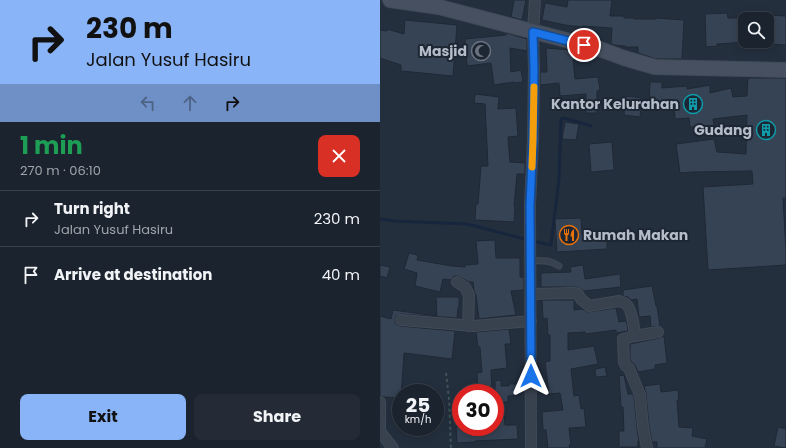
<!DOCTYPE html>
<meta charset="utf-8">
<style>
:root{--surface:#1b232e;--page:#242b36;--text:#f1f3f6;--muted:#a0a4aa;--line:#39404a;--accent:#8ab4f8}
body{margin:0;font-family:Poppins,sans-serif;background:var(--page);color:var(--text);height:100vh;display:flex;flex-direction:column;font-size:15px;white-space:nowrap}
*{box-sizing:border-box;margin:0}
p{font-size:13px;color:var(--muted)}
.icon{flex:none;width:22px;height:22px;fill:none;stroke:currentColor;stroke-width:2;stroke-linecap:round;stroke-linejoin:round}
.map{position:relative;flex:1;overflow:hidden}
.sheet{display:flex;flex-direction:column;background:var(--surface);width:380px}
.sheet>*{flex:none}
.top-card{background:#8ab4f8;color:#111;overflow:hidden}
.controls{position:absolute;left:358px;top:12px;display:grid;gap:8px}
.controls a{display:grid;place-items:center;width:36px;height:36px;border-radius:8px;background:var(--surface);box-shadow:0 2px 10px #0003,0 0 0 1px var(--line);font-size:20px}
.speed{position:absolute;left:12px;top:384px;display:flex;gap:8px;font-size:20px;font-weight:700;text-align:center}
.speed>*{display:grid;place-content:center;width:52px;height:52px;border-radius:50%;background:var(--surface);box-shadow:0 2px 10px #0003,0 0 0 1px var(--line);line-height:1}
.speed small{font-size:10px;font-weight:400}
.speed .limit{border:6px solid #d22;background:#fff;color:#111}
.pin{position:absolute;display:grid;place-items:center;width:34px;height:34px;color:#fff;margin:-17px;border:2px solid #fff;border-radius:50%;box-shadow:0 1px 4px #0007}
.me{position:absolute;width:44px;margin:-22px;rotate:0deg;stroke-linejoin:round;filter:drop-shadow(0 0 3px #0008)}
.turn{display:flex;align-items:center;gap:14px;height:84px;padding:0 20px;font-size:18px}
.turn .icon{width:52px;height:52px;stroke-width:2.5}
.turn b{display:block;font-size:28px;line-height:34px}
.lanes{display:flex;align-items:center;height:38px;padding:0 20px;background:#0003;justify-content:center;gap:20px;direction:ltr}
.lanes .off{opacity:.35}
.round{display:grid;place-items:center;flex:none;width:42px;height:42px;border-radius:8px;background:var(--page)}
.headline{display:flex;align-items:center;justify-content:space-between;height:68px;padding:0 20px}
h1{font-size:24px;font-weight:700;line-height:30px;color:#1e9e55}
.cta{display:flex;gap:8px;margin-top:auto;padding:8px 20px}
.cta a{flex:1;height:46px;border-radius:8px;background:var(--accent);color:#111;font-size:16px;font-weight:700;line-height:46px;text-align:center}
.cta a+a{background:var(--page);color:var(--text)}
ul{padding:0;list-style:none}
li{display:flex;align-items:center;gap:12px;height:56px;padding:0 20px;border-top:1px solid var(--line)}
li div{flex:1}
li b{display:block;font-size:15px}
li em{font-style:normal}
main{display:flex;flex:1;min-height:0}
.map>svg:first-child{display:block}
.lines{fill:none;stroke-linecap:round;stroke-linejoin:round}
.stream{stroke:#17263c;stroke-width:3}
.building{fill:#364354;stroke:#1f2835}
.lane-casing{stroke:#414a57;stroke-width:7}
.street-casing{stroke:#414a57;stroke-width:12}
.secondary-casing{stroke:#414a57;stroke-width:16}
.path{stroke:#3f5557;stroke-width:2;stroke-dasharray:3 3;stroke-linecap:butt}
.lane{stroke:#38414e;stroke-width:5}
.street{stroke:#38414e;stroke-width:10}
.secondary{stroke:#465061;stroke-width:14}
.route-casing{stroke:#114b97;stroke-width:10}
.route{stroke:#1a73e8;stroke-width:7}
.slow{stroke:#f59e0b;stroke-width:7}
.labels{text-anchor:middle;dominant-baseline:central;stroke-width:4;stroke-linejoin:round;paint-order:stroke}
.poi-label{font-size:14px;font-weight:bold;fill:#b4bcc9;stroke:#1d2633;text-anchor:end}
</style>
<main>
<section class="sheet">
<div class="top-card">
<div class="turn"><svg class="icon" aria-label="right" viewBox="0 0 24 24"><path d="M7 20v-9h11M14 6l5 5-5 5"/></svg><div><b>230 m</b>Jalan Yusuf Hasiru</div></div>
<div class="lanes"><svg class="icon off" aria-label="left" viewBox="0 0 24 24"><path d="M17 20v-9H6M10 6l-5 5 5 5"/></svg><svg class="icon off" aria-label="ahead" viewBox="0 0 24 24"><path d="M12 20V5M6 11l6-6 6 6"/></svg><svg class="icon" aria-label="right" viewBox="0 0 24 24"><path d="M7 20v-9h11M14 6l5 5-5 5"/></svg></div>
</div>
<div class="headline"><div><h1>1 min</h1><p>270 m · 06:10</p></div><a class="round" style="background:#d93025;color:#fff"><svg class="icon" aria-label="close" viewBox="0 0 24 24"><path d="M6 6l12 12M18 6L6 18"/></svg></a></div>
<ul>
<li><svg class="icon" aria-label="right" viewBox="0 0 24 24"><path d="M7 20v-9h11M14 6l5 5-5 5"/></svg><div><b>Turn right</b><p>Jalan Yusuf Hasiru</p></div><em>230 m</em></li>
<li><svg class="icon" aria-label="arrive" viewBox="0 0 24 24"><path d="M6 21V4h12l-3 4 3 4H6"/></svg><div><b>Arrive at destination</b></div><em>40 m</em></li>
</ul>
<div class="cta"><a>Exit</a><a>Share</a></div>
</section>
<div class="map">
<svg width="406" height="448" viewBox="0 0 406 448">
<rect width="100%" height="100%" fill="#242f3e"/>
<g class="lines">
<!-- stream -->
<path class="stream" d="M0 219 15 221 87 224 152 241 171 245 179 179 181 119 184 118 211 126"/>
</g>
<!-- building -->
<path class="building" d="M134 0H146L142 20 131 17Z
M188 0H232L230 16H244V18H254V19H276V18L304 20 302 59H276L258 53V47H245V46L234 45 231 44 232 28 202 26V27L185 25 162 20 165 3 187 7Z
M347 13 348 18H365V42L337 44V46L326 47 325 14Z
M387 15 406 16V45L387 44Z
M25 20 77 25 73 76 21 71V65L0 58V30L7 31V29L24 34Z
M127 33 147 39V51L130 48 131 72 141 70 143 82 134 83V82L114 85 111 63 87 66 85 39 126 35Z
M166 48 191 50 196 51V60H193L195 79 218 77 220 90 217 91V113H206V94L180 96 179 83 160 85V72H167Z
M368 78H406V198H403L406 251V265L328 270 323 187 373 184 372 171 312 172 300 173 296 144 334 139 337 152 366 154 367 115 333 119 334 126 310 127 309 118 295 119 294 104H269L270 82H282V88L307 86V89L330 85V93L351 88 353 97 367 96Z
M95 94 119 97 118 109 136 108 138 136 128 137 130 162 145 163V174H137L134 206H135L134 222 95 220 96 204H98L101 166H108L105 104 94 103Z
M245 96 262 98 260 117 244 115Z
M185 122 199 124 196 140 182 139Z
M232 142 234 170 211 172 209 144Z
M201 218 202 234H227V249L177 252 175 219Z
M115 240 116 258H140V277H144V290L131 291 136 315 99 319 96 295 94 291 93 282H89L78 276H74L71 280 63 279 60 292 35 286 37 273 24 269 29 253 38 255 37 260 72 266H73L85 267V265L98 264 96 241Z
M0 265 10 267 7 278 0 276Z
M203 265 205 279 240 274 241 287 204 291 201 289 194 287H161V273L191 272 190 267Z
M272 286 276 306H277L280 326 271 327 270 316 259 317 257 299 251 300 248 297 243 296V290Z
M56 297H79V308H78L77 318 21 314 16 316 15 319V322L17 325 20 326 75 331 72 359 24 353 21 398 4 397 0 396V316L11 319 13 310 57 316Z
M162 300H194V310L202 309 208 312 236 308 239 322 246 321 247 324 248 331 236 333V330L206 334 205 332 188 333V350L214 346 218 364 191 369 194 396 199 395 201 409 204 408 206 427 189 428 191 445H189L190 448H168L166 430H163L162 412 183 410 180 393 169 394 165 362 170 361V335H168L167 318 163 319Z
M129 329 131 344H125L127 368 111 370 112 393H98L97 373 102 372 100 347H98L96 332Z
M284 336 287 363 275 365V369L258 372 255 365 250 360V344L279 338Z
M225 367 227 376 216 377 215 369Z
M244 375 248 394H253L254 397 257 428 259 441H258V447H239V431H244L243 407H241L239 376Z
M121 380V386H129V384H138L139 395 128 396V402H123L125 425H137L138 439 95 441V442L77 443 76 427H115V381Z
M280 384 281 392 298 390 299 400H297L299 427 313 428 312 436 327 439 325 448H277V442H272L269 426 266 394 264 386Z
M398 427 406 429V448L394 446Z"/>
<g class="lines">
<!-- lane casing -->
<g class="lane-casing">
<path id="lane" d="M150 261C162 261 169 259 179 266"/>
</g>
<!-- street casing -->
<g class="street-casing">
<path id="street" d="M77 282 85 287 89 295 88 326
M151 294 193 293 198 294 201 299 209 306 239 301C242 302 244 302 246 304 252 309 254 327 255 336L243 339 244 362 246 366 249 368 260 395 263 427 267 448
M21 320 94 326 151 321
M255 336 278 332
M0 402V429L1 433 13 448
M151 448 150 205 153 140 154 70 153 32 155 0"/>
</g>
<!-- secondary casing -->
<g class="secondary-casing">
<path id="secondary" d="M10 0 59 7 217 48 244 58 275 67 406 70"/>
</g>
<!-- path -->
<path class="path" d="M66 373 69 399 71 448"/>
<!-- lane -->
<use href="#lane" class="lane"/>
<!-- street -->
<use href="#street" class="street"/>
<!-- secondary -->
<use href="#secondary" class="secondary"/>
</g>
<g class="lines">
<!-- route casing -->
<g class="route-casing">
<path id="route" d="M151 376 150 205 153 140 154 70 153 32 204 45"/>
</g>
<!-- route -->
<use href="#route" class="route"/>
<!-- slow -->
<path class="slow" d="M152 167 153 140 154 87"/>
</g>
<!-- icons -->
<defs>
<g id="mosque-ring" transform="scale(1)"><circle r="9.5" fill="#1d2633" stroke="#6b7280" stroke-width="1.5"/><path d="M3.5-4.9A6 6 0 1 0 3.5 4.9A5 5 0 1 1 3.5-4.9Z" fill="#6b7280"/></g>
<g id="building-ring" transform="scale(1)"><circle r="9.5" fill="#1d2633" stroke="#0f9aa8" stroke-width="1.5"/><path d="M-4-6H4V6H1V3H-1V6H-4ZM-2.5-4.3h1.7v1.8h-1.7ZM.8-4.3h1.7v1.8H.8ZM-2.5-1h1.7V.8h-1.7ZM.8-1h1.7V.8H.8Z" fill="#0f9aa8"/></g>
<g id="restaurant-ring" transform="scale(1)"><circle r="9.5" fill="#1d2633" stroke="#e8710a" stroke-width="1.5"/><path d="M-5-6h1v4h1v-4h1v4h1v-4h1v5L-1.5 .5V6h-2V.5L-5-1ZM5-6V6H3V1.5H1.5Q1.5-4 5-6Z" fill="#e8710a"/></g>
</defs>
<g fill-rule="evenodd">
<use href="#mosque-ring" x="101" y="51"/>
<use href="#building-ring" x="313" y="104"/>
<use href="#building-ring" x="386" y="130"/>
<use href="#restaurant-ring" x="189" y="235"/>
</g>
<g class="labels">
<!-- poi labels -->
<g class="poi-label">
<text x="87" y="51">Masjid</text>
<text x="299" y="104">Kantor Kelurahan</text>
<text x="372" y="130">Gudang</text>
<text x="203" y="235" text-anchor="start">Rumah Makan</text>
</g>
</g>
</svg>
<div class="controls">
<a><svg class="icon" aria-label="search" viewBox="0 0 24 24"><circle cx="10" cy="10" r="6"/><path d="M15 15l6 6"/></svg></a>
</div>
<div class="speed"><div>25<small>km/h</small></div><div class="limit">30</div></div>
<div class="pin" style="left:204px;top:45px;background:#d93025"><svg class="icon" aria-label="arrive" viewBox="0 0 24 24"><path d="M6 21V4h12l-3 4 3 4H6"/></svg></div>
<svg class="me" style="left:151px;top:376px" viewBox="-20 -20 40 40"><path d="M0-17L14 15 0 8-14 15z" fill="#1a73e8" stroke="#fff" stroke-width="4"/></svg>
</div>
</main>
